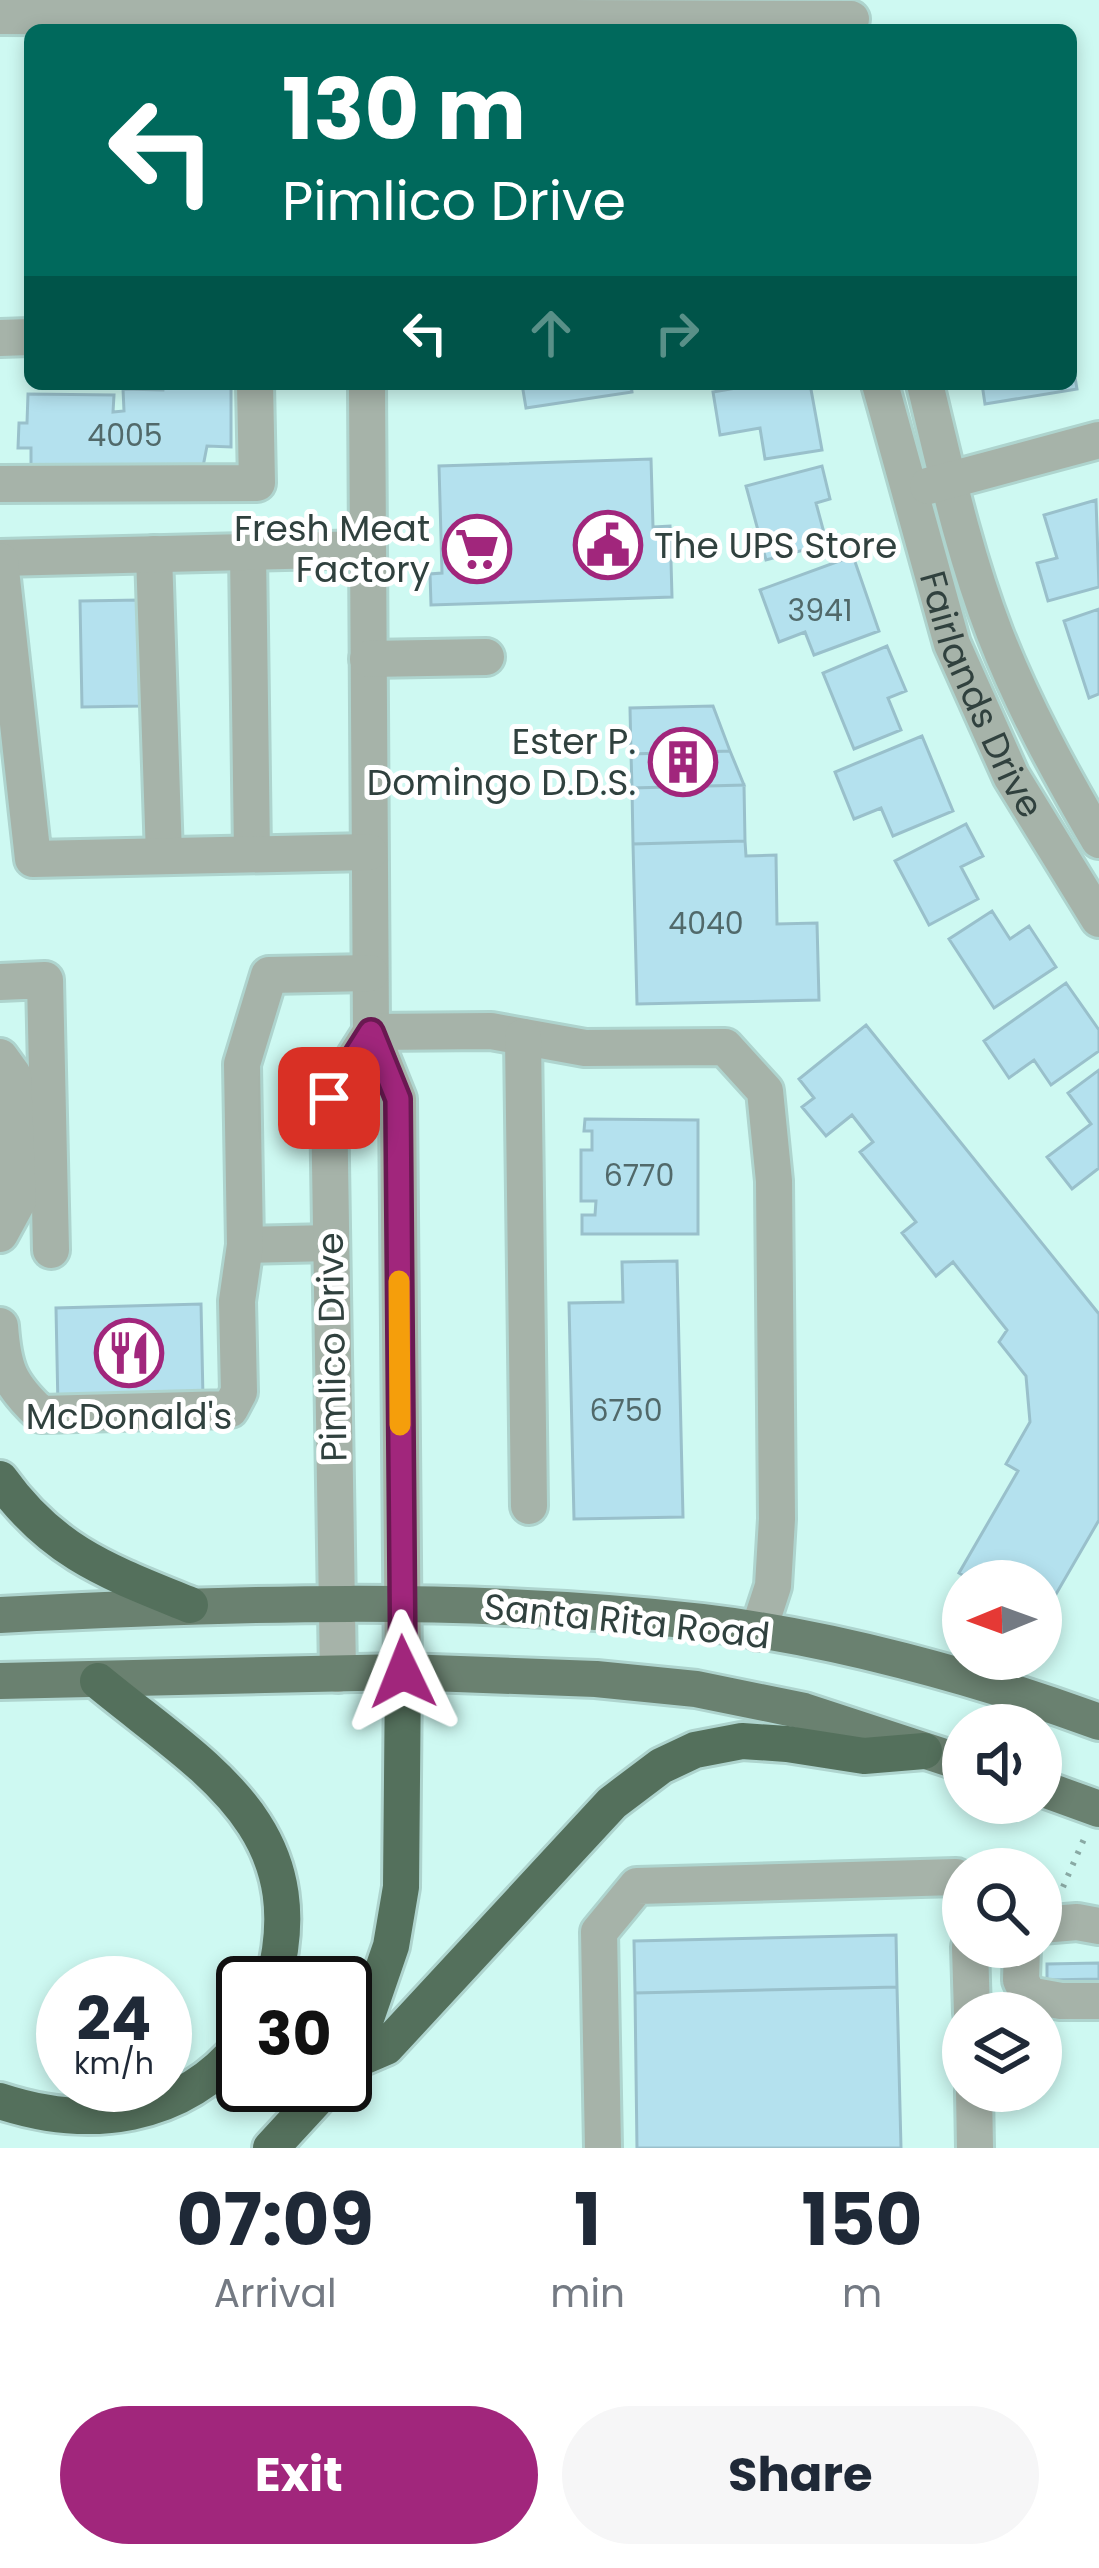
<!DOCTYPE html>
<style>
:root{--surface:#fff;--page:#f6f6f7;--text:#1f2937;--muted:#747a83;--accent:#a1267c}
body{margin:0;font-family:Poppins,sans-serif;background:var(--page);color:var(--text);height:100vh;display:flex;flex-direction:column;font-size:45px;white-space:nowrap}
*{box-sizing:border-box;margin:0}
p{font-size:39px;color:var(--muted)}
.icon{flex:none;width:66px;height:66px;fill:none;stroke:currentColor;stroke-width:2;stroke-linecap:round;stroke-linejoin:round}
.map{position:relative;height:2148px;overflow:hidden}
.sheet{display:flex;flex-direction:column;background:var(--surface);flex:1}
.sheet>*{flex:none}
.top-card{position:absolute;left:24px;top:24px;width:1053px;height:366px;border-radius:18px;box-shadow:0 6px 18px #0003;background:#00695c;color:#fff;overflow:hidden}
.needle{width:78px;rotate:269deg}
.buttons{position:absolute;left:942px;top:1560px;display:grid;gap:24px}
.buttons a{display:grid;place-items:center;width:120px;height:120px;border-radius:50%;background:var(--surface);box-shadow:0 6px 18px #0003;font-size:60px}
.speed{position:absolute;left:36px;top:1956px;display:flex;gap:24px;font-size:60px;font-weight:700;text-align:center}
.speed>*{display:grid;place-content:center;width:156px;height:156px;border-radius:50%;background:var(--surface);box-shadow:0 6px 18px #0003;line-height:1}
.speed small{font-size:30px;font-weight:400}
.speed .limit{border:6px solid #111;border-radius:18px;background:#fff;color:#111}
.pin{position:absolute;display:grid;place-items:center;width:102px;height:102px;color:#fff;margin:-51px;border-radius:24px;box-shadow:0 6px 18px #0006}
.me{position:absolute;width:132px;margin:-66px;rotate:358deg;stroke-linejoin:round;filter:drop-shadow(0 0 9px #0008)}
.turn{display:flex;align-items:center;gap:42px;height:252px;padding:0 60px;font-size:54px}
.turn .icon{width:156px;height:156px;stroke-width:2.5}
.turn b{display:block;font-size:84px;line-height:102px}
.lanes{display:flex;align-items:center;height:114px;padding:0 60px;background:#0003;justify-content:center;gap:60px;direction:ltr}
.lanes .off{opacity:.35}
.eta{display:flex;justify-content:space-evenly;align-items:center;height:204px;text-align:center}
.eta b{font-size:72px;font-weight:700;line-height:84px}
.button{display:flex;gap:24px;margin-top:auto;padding:24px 60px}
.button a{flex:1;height:138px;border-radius:72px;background:var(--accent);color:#fff;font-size:48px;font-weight:700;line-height:138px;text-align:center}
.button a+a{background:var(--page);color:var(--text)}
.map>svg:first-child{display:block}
.building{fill:#b4e1ee;stroke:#99c0cb;stroke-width:3}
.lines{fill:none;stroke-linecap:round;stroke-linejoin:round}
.minor-casing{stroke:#aed4ce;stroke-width:42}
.major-casing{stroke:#aed4ce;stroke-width:42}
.highway-casing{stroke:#aed4ce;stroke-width:42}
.path{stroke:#89a9a4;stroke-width:6;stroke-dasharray:3 9;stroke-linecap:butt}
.minor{stroke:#a6b3a9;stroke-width:36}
.major{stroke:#6a8170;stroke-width:36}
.highway{stroke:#54705c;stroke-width:36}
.route-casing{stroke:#691951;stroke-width:30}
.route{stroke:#a1267c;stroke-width:21}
.slow{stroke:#f59e0b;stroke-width:21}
.labels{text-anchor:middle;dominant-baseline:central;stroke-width:10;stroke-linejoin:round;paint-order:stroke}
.number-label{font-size:30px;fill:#51696a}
.poi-label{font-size:36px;fill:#30413e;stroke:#fff;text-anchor:end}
.street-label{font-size:36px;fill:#30413e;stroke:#fff}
</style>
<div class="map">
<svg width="1099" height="2148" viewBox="0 0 1099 2148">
<rect width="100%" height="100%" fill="#cef9f2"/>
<!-- building -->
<path class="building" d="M1071 354 1077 389 985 404 982 384H1071Z
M164 384H231V447L207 446 201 477 31 475V448H18L19 423H27L28 394 114 395 113 412 124 411 123 389 163 390Z
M522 384H631L632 392 526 408Z
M759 384H810L822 450 765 459 760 428 720 435 713 392Z
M651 459 653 527 670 526 672 597 431 605 430 574 442 573 439 466Z
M822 466 830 499 816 503 827 544 766 560 746 486Z
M1096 500 1099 587 1048 601 1037 563 1057 558 1044 515Z
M853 556 879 631 814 655 805 632 779 642 760 590Z
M140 600 141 706 82 707 80 601Z
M1099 609V694L1089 698 1064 621Z
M887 646 906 691 888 698 901 730 854 749 823 673Z
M713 706 730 751 631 754 630 708Z
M922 736 953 811 893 836 881 808 854 819 835 772Z
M730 751 744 785 632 788 631 754Z
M744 785 745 841 633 844 632 788Z
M966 824 983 856 961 867 978 899 929 925 895 861Z
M745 841 746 856 776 855 777 924 817 923 819 1000 637 1004 633 844Z
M992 911 1010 939 1029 926 1056 967 994 1008 949 939Z
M1066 983 1099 1030V1051L1051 1085 1034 1060 1009 1078 984 1041Z
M866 1025 1099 1314V1520L1041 1620V1581H973L959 1573 1018 1471 1006 1464 1030 1422 1026 1376 999 1342 1007 1330 953 1262 936 1276 902 1233 916 1222 860 1152 873 1142 852 1115 826 1136 802 1107 814 1098 799 1079Z
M1099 1070V1168L1072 1189 1047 1157 1091 1124 1068 1093Z
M585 1119 698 1120V1234H582V1215H595L596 1201H581V1150H592V1131H584Z
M677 1261 683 1517 574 1519 569 1303 623 1302 622 1262Z
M201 1304 203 1398 58 1408 56 1308Z
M896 1935 897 1987 635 1993 634 1941Z
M1099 1963V1979L1047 1980V1964Z
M897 1987 901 2148H637L635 1993Z"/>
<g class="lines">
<!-- minor casing -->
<g class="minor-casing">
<g id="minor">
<path d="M0 16 851 19"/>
<path d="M0 338 30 337"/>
<path d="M367 384 371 1032 398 1099 403 1672"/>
<path id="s1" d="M880 384 952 644 1011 776 1099 919"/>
<path d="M925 384C945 467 964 554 995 634 1023 706 1060 773 1099 840"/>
<path d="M0 484 257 483 255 384"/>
<path d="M928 486 1099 440"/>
<path d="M248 552 252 854"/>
<path d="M154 554 164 856"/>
<path d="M0 558 367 549"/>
<path d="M0 561 33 859 369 852"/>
<path d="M368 659 486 657"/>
<path d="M0 982 45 980 51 1250"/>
<path d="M371 1032 491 1031 585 1048 725 1047 765 1091 774 1181 777 1519 773 1586 758 1632"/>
<path d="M523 1037 529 1506"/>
<path d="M0 1057 13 1075 18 1201 0 1234"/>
<path d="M245 1245 331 1243"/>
<path d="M0 1326C3 1369 9 1384 41 1414L230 1409 239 1392 237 1301 245 1245 242 1064 269 975 370 973"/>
<path d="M338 1674 329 1098 371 1032"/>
<path d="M1041 1925 1077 1922 1099 1926"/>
<path d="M970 1947 972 2013"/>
<path d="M1022 1947 1021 1980 1028 1995 1061 2001H1099"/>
<path d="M974 2091 975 2148"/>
<path d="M603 2148 599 1932 637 1886 956 1877 963 1888"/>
</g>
</g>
<!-- major casing -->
<g class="major-casing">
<path id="major" d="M0 1615C234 1603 468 1595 702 1622 830 1637 978 1677 1099 1722
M0 1681 403 1672 596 1679 696 1689 804 1711 963 1763
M1041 1788 1099 1809"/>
</g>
<!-- highway casing -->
<g class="highway-casing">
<path id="highway" d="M0 1479C53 1553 109 1572 190 1605
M98 1681C202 1767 316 1826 273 1983
M351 2062 386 2047 612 1803 661 1766 695 1750 742 1741 787 1744 864 1756 924 1751
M345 2068 351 2062 391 1946 401 1887 403 1672
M0 2101C88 2130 182 2120 243 2043
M271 2148 329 2085"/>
</g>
<!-- path -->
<path class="path" d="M1063 1887 1084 1839"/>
<!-- minor -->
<use href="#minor" class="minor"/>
<!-- major -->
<use href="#major" class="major"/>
<!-- highway -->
<use href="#highway" class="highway"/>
</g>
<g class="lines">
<!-- route casing -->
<g class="route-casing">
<path id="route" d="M329 1098 371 1032 398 1099 403 1672"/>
</g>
<!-- route -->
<use href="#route" class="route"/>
<!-- slow -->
<path class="slow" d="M399 1281 400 1425"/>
</g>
<!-- icons -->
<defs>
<g id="civic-ring" transform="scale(3.45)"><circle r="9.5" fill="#fff" stroke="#a1267c" stroke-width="1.5"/><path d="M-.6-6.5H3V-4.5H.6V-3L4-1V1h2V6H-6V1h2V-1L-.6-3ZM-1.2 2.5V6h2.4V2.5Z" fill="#a1267c"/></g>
<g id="supermarket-ring" transform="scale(3.45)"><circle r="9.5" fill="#fff" stroke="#a1267c" stroke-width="1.5"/><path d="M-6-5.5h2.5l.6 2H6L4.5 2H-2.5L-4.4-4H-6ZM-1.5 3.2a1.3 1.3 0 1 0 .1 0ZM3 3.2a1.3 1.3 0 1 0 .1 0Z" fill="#a1267c"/></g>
<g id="building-ring" transform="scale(3.45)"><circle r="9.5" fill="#fff" stroke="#a1267c" stroke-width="1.5"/><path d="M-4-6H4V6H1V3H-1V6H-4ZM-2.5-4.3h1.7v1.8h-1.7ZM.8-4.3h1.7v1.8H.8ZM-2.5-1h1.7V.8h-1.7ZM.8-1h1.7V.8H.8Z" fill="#a1267c"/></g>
<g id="restaurant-ring" transform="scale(3.45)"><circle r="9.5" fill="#fff" stroke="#a1267c" stroke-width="1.5"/><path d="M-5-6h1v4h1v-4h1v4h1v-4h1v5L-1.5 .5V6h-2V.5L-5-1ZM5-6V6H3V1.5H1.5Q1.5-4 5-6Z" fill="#a1267c"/></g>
</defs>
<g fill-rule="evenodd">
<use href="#civic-ring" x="608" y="545"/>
<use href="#supermarket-ring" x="477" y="549"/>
<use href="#building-ring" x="683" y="762"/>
<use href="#restaurant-ring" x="129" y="1353"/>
</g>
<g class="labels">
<!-- number labels -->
<g class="number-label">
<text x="125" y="435">4005</text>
<text x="820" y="610">3941</text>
<text x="706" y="923">4040</text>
<text x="639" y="1175">6770</text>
<text x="626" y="1410">6750</text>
</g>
<!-- poi labels -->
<g class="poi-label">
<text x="430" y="528">Fresh Meat<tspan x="430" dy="41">Factory</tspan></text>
<text x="654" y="545" text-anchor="start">The UPS Store</text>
<text x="636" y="741">Ester P.<tspan x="636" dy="41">Domingo D.D.S.</tspan></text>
<text x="129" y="1416" text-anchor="middle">McDonald's</text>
</g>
<!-- street labels -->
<g class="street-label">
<text stroke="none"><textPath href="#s1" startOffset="327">Fairlands Drive</textPath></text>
<text transform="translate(332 1347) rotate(-91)">Pimlico Drive</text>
<text transform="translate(627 1621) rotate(6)">Santa Rita Road</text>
</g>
</g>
</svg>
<div class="buttons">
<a><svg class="needle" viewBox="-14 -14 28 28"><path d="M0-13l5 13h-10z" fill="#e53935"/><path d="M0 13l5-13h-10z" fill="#747a83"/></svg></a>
<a><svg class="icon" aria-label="sound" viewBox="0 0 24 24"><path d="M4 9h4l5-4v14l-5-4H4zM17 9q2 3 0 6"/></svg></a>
<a><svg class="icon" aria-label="search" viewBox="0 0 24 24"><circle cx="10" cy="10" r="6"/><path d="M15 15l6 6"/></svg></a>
<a><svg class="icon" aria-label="layers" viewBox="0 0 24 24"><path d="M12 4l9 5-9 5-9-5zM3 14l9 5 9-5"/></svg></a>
</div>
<div class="speed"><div>24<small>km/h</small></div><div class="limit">30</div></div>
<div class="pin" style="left:329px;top:1098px;background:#d93025"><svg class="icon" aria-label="arrive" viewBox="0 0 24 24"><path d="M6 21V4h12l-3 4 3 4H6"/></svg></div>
<svg class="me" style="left:403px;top:1672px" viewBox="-20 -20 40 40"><path d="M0-17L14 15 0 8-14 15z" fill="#a1267c" stroke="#fff" stroke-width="4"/></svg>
<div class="top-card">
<div class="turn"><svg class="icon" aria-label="left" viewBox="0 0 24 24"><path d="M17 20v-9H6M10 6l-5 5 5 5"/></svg><div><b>130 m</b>Pimlico Drive</div></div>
<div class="lanes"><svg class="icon" aria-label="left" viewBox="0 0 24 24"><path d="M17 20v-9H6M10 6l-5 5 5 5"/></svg><svg class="icon off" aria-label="ahead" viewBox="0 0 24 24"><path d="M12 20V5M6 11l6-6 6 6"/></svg><svg class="icon off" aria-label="right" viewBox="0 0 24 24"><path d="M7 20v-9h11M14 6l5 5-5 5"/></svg></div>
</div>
</div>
<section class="sheet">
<div class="eta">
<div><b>07:09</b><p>Arrival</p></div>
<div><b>1</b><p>min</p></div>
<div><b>150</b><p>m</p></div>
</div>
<div class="button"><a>Exit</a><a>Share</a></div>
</section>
